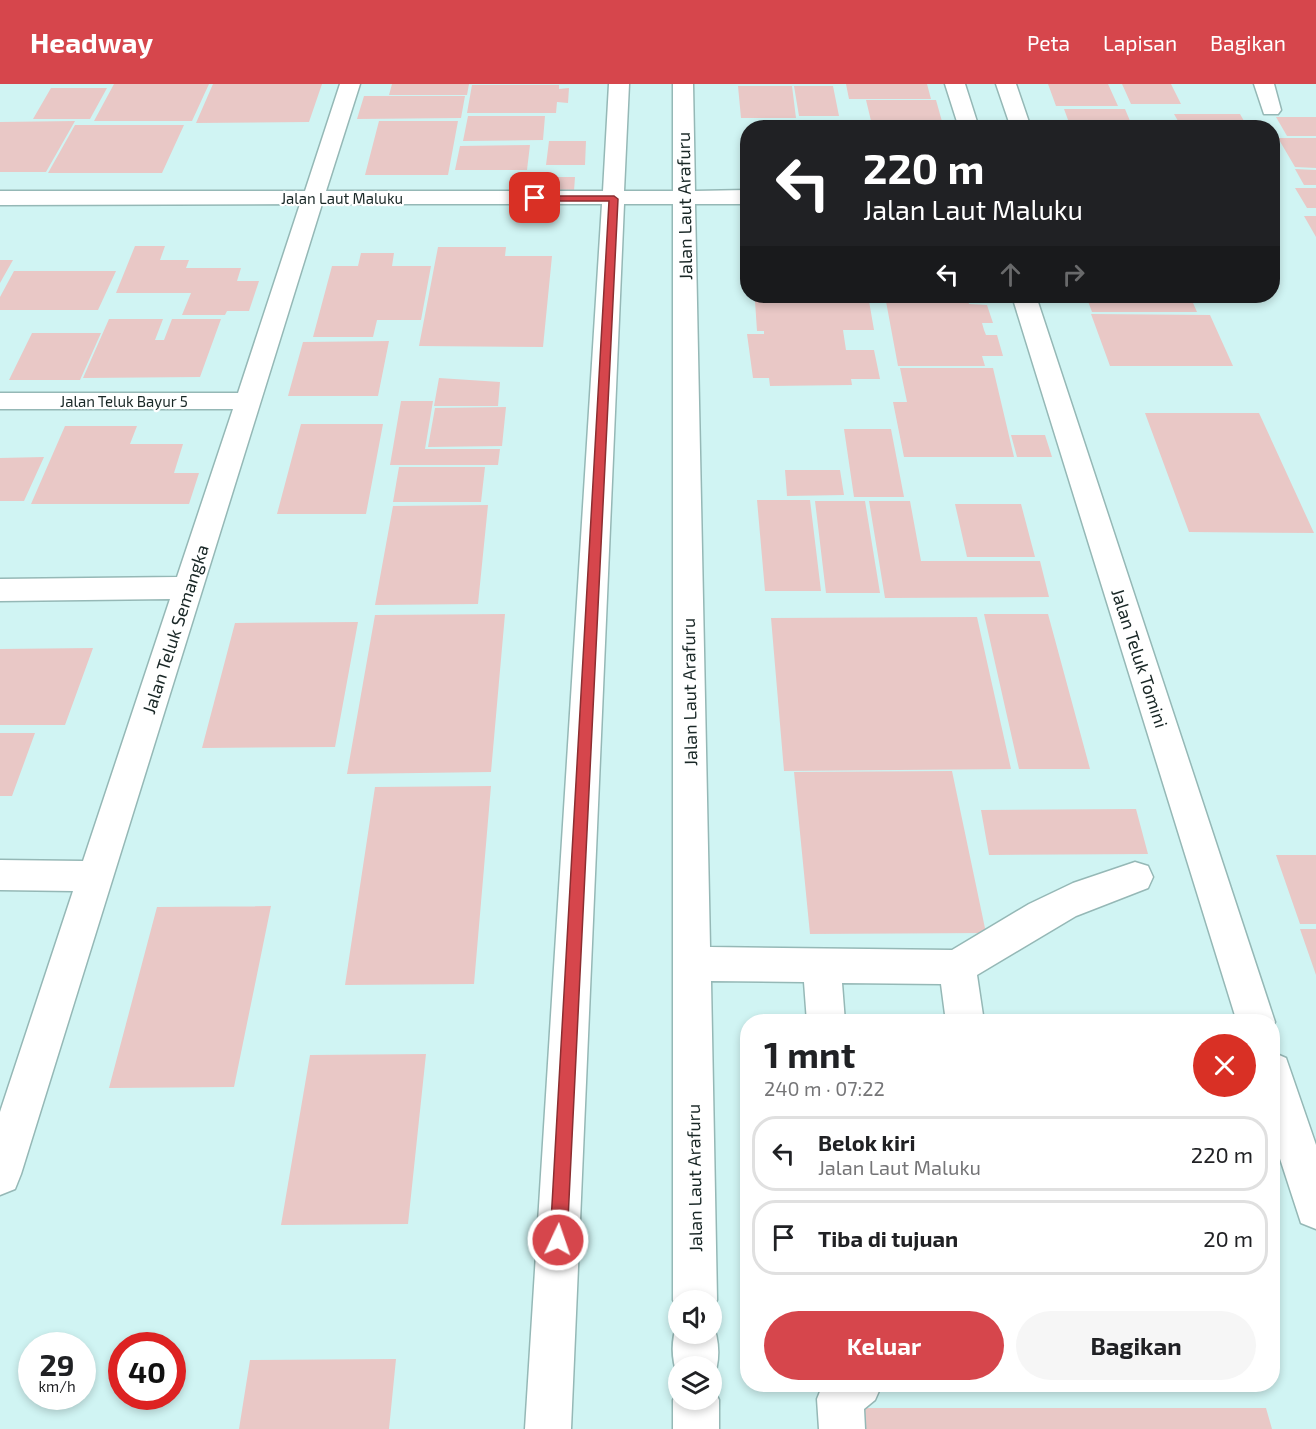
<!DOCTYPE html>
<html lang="id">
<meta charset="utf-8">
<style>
:root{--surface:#fff;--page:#f6f6f6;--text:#202124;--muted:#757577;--line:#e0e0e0;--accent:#d6464c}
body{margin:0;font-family:"Exo 2",sans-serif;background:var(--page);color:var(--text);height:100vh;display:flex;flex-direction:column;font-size:22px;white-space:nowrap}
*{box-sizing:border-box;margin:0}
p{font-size:20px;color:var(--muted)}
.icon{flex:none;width:33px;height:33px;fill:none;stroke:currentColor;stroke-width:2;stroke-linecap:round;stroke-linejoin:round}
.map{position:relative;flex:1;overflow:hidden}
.details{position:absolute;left:740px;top:930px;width:540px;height:378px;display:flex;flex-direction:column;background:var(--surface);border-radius:24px;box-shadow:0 3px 9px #0003}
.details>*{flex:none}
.banner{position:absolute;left:740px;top:36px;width:540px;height:183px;border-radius:24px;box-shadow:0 3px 9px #0003;background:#202124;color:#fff;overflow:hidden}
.fabs{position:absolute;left:668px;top:1206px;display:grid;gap:12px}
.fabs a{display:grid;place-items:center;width:54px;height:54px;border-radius:50%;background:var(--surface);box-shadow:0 3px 9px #0003;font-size:30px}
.speed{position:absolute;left:18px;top:1248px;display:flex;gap:12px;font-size:30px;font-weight:700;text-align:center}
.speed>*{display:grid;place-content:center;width:78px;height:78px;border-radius:50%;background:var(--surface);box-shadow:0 3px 9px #0003;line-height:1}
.speed small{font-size:15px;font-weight:400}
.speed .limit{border:9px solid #d22;background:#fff;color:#111}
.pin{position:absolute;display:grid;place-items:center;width:51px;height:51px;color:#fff;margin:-26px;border-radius:12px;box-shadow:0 3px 9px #0006}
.me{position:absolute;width:66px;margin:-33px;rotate:3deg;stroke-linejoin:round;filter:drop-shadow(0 0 4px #0008)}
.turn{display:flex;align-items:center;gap:21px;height:126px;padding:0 24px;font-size:27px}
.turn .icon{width:78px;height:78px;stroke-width:2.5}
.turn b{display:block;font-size:42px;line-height:51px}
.lanes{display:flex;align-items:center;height:57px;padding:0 24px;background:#0003;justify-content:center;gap:30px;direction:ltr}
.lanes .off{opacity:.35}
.round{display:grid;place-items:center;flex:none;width:63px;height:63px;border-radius:32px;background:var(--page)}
.summary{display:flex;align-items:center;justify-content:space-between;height:102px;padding:0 24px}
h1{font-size:36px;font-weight:700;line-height:45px}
.cta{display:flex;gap:12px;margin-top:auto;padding:12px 24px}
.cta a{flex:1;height:69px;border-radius:36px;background:var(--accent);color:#fff;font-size:24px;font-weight:700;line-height:69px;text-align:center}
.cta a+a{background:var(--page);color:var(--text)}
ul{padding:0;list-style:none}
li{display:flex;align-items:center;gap:18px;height:75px;margin:0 12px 9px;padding:0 12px;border:3px solid var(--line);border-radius:24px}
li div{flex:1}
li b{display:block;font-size:22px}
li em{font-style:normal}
header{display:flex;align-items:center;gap:36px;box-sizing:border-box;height:84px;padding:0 30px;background:var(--accent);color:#fff}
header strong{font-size:28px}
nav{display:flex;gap:33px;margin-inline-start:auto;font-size:21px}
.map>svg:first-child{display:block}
.building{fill:#e9c8c6}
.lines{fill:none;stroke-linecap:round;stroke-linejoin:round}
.minor-casing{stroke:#95b8b6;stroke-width:3}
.minor{fill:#fff;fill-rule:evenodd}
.route{fill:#d6464c;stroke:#8b2e31;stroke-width:1.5}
.labels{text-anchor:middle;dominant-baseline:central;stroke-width:4.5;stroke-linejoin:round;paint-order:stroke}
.far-street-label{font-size:15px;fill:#192726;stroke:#fff}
.street-label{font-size:18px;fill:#192726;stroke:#fff}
</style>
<header>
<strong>Headway</strong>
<nav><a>Peta</a><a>Lapisan</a><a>Bagikan</a></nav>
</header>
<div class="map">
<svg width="1316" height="1345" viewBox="0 0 1316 1345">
<rect width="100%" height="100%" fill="#d0f4f3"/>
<!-- building -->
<path class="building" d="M114 0H209L192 37H94Z
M213 0H322L309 38 196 39Z
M392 0H469L467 11H389Z
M846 0H927L931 15H849Z
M1048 0H1108L1118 22H1056Z
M1122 0H1171L1181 20H1131Z
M472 1H559V5L569 4 568 19 557 18 556 29H467Z
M738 2H792L796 34H741Z
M794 2H833L839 32H799Z
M51 4H107L90 35H33Z
M364 12H465L461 34 357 35Z
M866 16H936L943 41H872Z
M1064 25H1125L1133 44H1071Z
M1174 30H1240L1248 44H1182Z
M468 32H545L543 56 463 57Z
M1276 33H1316V52H1287Z
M75 37 46 88H0V38Z
M379 37H458L448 91H365Z
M75 41H184L162 89H48Z
M1278 54H1316V84L1295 83Z
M549 57H586L585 81H546Z
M530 61 527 86H455L460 62Z
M1295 85 1316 86V101H1304Z
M520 93H575L574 107H518Z
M1295 104H1316V124H1307Z
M1304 132H1316V153Z
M743 151H747V177H745Z
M135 162H165L160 176H189L186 184H241L237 197H259L249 227H227L225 231H182L191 209H116Z
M438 163H506L505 172H552L543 263 419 262Z
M361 169H394L392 182H431L421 236H377L373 253H313L332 182H358Z
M0 176H13L0 199Z
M14 187H116L98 226H0V213Z
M885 212H967L969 220 987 221 993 239H982L984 246 986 251H997L1003 272H982L985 282H898Z
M1086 212H1190L1197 228H1092Z
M755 217H869L874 246H843L846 266H874L880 295H851L852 301 770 302 769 294H753L747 250H764V247H757Z
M1091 230 1210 231 1233 282H1110Z
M109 235H163L155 256H164L172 235H221L200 293 83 294Z
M32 249H101L80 296H9Z
M389 257 378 312H288L303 258Z
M900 284H993L1014 373H904L893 318H907Z
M439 294 500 298 498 322H434Z
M401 317H433L425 365H500L498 381H390Z
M506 323 502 362 428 363 435 324Z
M1145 329H1259L1314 449 1189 448Z
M301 340H383L366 430H277Z
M65 342H137L130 360H183L174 389H199L189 420H31Z
M844 345H891L904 413H854Z
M1011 351H1045L1052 373H1017Z
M44 373 24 417H0V374Z
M399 383H485L481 418H393Z
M785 386H840L844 411 787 412Z
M757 416H810L821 507H765Z
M815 417H865L880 509H826Z
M869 417H910L921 477H1040L1049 513 885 514Z
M955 420H1021L1035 473H967Z
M488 421 478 520 375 521 393 422Z
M505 530 491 688 347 690 375 531Z
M984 530H1048L1090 685H1019Z
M977 533 1011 685 784 687 771 534Z
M358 538 335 663 202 664 235 539Z
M93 564 65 641H0V565Z
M0 649H35L12 712H0Z
M952 687 986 849 810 850 794 688Z
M491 702 474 900 345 901 375 703Z
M1136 725 1148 770 989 771 981 726Z
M1276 771H1316V840H1300Z
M271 822 234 1003 109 1004 157 823Z
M1300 845H1316V891Z
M426 970 408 1140 281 1141 310 971Z
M396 1275 389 1345H239L250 1276Z
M850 1324H1266L1272 1345H851Z"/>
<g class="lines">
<!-- minor casing -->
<g class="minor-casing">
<path id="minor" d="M340 0H360L326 107H603L609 0H629L624 107H673V0H693L695 107 747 106V120H695L710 863 952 866 1029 820 1073 799 1135 778 1148 782 1153 793 1148 804 1076 832 977 891 984 938H946L941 900 842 899 845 938H807L804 898 711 897 717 1216 711 1230V1216H678V1228L673 1216V120H624L571 1345H525L602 120H322L21 1090 15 1105 0 1111V1028L73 807 0 806V776L83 777 170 515 0 517V495L177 493 233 325H0V309H238L300 120 0 121V107H305Z
M945 0H965L979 44H959Z
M996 0H1016L1031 44H1011Z
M1254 0H1274L1281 26 1278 30H1264Z
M1012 212H1036L1275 938 1272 945V938H1237Z
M1272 968 1286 974 1316 1061V1145L1301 1139 1272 1050Z
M711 1235C720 1256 721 1277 712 1298L711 1282H678V1293C671 1275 671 1255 678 1237V1250H711Z
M711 1299 719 1316V1345H673V1316L678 1304V1316H711Z
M823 1300H882L875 1316 864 1325 865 1345H819L817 1315Z"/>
</g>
<!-- minor -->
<use href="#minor" class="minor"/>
</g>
<!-- route -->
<path class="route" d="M532 112H614L618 115 567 1156 565 1162 558 1165 552 1162 550 1156 609 117H535L531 114Z"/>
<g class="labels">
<!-- far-street labels -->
<g class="far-street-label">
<text x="342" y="114">Jalan Laut Maluku</text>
<text x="124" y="317">Jalan Teluk Bayur 5</text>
</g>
<!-- street labels -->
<g class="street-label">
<text transform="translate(684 122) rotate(-91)">Jalan Laut Arafuru</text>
<text transform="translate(175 545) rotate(-72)">Jalan Teluk Semangka</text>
<text transform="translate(1140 574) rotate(72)">Jalan Teluk Tomini</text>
<text transform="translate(689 608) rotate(-91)">Jalan Laut Arafuru</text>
<text transform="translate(694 1094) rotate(-91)">Jalan Laut Arafuru</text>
</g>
</g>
</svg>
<div class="fabs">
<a><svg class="icon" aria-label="sound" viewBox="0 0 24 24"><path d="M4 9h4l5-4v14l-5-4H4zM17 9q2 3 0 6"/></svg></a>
<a><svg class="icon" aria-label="layers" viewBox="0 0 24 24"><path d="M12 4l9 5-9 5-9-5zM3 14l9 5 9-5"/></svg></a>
</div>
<div class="speed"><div>29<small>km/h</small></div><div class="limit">40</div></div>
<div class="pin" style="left:535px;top:114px;background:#d93025"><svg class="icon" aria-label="arrive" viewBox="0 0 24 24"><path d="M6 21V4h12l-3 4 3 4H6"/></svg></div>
<svg class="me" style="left:558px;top:1156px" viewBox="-20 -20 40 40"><circle r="17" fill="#d6464c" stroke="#fff" stroke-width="3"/><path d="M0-11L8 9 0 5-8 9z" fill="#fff"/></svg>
<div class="banner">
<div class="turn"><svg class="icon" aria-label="left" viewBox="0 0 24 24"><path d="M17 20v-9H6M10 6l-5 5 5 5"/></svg><div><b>220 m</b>Jalan Laut Maluku</div></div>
<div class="lanes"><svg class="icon" aria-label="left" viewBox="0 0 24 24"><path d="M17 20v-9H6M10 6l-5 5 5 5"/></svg><svg class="icon off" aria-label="ahead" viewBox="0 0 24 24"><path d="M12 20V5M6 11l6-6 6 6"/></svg><svg class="icon off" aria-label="right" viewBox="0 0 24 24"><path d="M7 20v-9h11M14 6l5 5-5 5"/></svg></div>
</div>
<section class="details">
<div class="summary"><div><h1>1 mnt</h1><p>240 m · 07:22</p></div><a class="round" style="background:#d93025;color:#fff"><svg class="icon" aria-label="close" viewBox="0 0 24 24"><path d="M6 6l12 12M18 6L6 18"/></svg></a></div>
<ul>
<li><svg class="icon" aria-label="left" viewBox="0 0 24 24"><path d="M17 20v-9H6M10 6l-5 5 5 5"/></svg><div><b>Belok kiri</b><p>Jalan Laut Maluku</p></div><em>220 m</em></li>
<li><svg class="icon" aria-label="arrive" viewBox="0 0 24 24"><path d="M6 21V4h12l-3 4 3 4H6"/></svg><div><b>Tiba di tujuan</b></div><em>20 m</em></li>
</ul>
<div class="cta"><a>Keluar</a><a>Bagikan</a></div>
</section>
</div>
